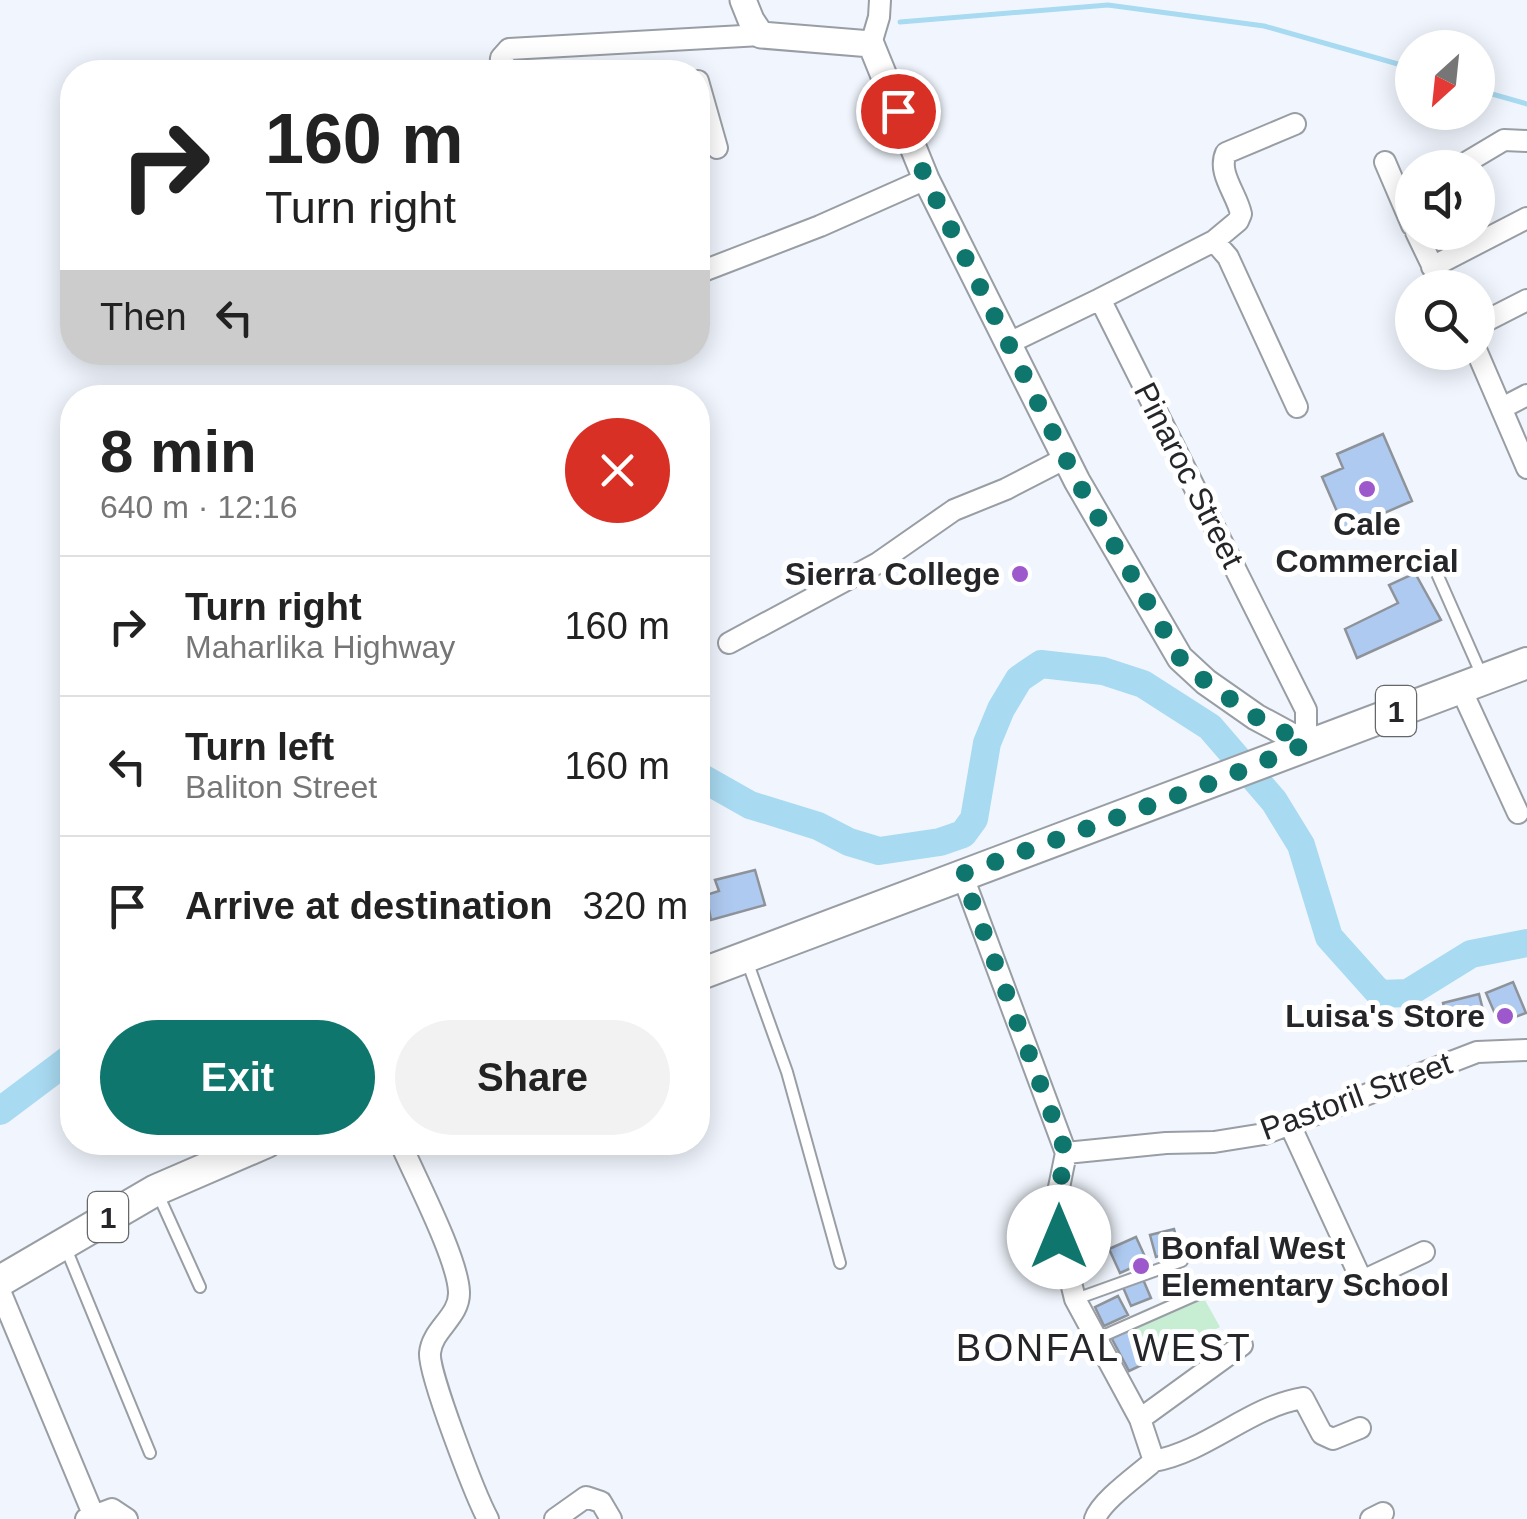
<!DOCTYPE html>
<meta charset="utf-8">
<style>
:root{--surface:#fff;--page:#f2f2f2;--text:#222;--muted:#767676;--line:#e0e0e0;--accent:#0f766e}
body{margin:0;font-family:Helvetica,sans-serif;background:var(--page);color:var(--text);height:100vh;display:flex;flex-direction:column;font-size:38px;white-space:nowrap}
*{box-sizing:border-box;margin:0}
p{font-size:32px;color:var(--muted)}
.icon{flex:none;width:55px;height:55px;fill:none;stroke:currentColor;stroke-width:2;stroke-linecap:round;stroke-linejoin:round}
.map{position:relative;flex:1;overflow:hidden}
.details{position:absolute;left:60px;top:385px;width:650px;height:770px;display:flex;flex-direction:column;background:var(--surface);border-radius:40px;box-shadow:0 5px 25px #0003}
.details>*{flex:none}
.top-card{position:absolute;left:60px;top:60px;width:650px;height:305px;border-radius:40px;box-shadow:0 5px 25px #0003;background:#fff;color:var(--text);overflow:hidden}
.needle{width:65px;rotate:207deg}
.tools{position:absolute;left:1395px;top:30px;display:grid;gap:20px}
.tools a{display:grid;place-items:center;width:100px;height:100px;border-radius:50%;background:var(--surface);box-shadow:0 5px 25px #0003;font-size:50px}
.pin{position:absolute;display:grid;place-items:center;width:85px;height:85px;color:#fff;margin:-42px;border:5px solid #fff;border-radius:50%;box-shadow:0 2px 10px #0007}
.me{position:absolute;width:110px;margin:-55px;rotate:0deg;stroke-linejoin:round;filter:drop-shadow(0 0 8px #0008)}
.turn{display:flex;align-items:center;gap:35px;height:210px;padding:0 40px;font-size:45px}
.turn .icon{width:130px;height:130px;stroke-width:2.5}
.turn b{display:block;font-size:70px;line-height:85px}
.then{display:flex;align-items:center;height:95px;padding:0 40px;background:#0003;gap:20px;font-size:38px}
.round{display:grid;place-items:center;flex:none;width:105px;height:105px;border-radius:52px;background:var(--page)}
.overview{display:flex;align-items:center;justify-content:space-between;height:170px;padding:0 40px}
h1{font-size:60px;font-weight:700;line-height:75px}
.cta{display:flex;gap:20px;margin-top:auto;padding:20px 40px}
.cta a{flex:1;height:115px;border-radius:60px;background:var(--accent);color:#fff;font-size:40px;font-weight:700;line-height:115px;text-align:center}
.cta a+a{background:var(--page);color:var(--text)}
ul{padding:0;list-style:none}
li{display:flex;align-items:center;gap:30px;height:140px;padding:0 40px;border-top:2px solid var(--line)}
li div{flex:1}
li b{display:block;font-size:38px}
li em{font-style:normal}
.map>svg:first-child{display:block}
.green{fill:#c7edd2}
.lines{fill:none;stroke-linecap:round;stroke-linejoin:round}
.stream{stroke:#a8daf1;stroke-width:5}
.river{stroke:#a8daf1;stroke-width:28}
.building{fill:#afcaf0;stroke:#8e939a;stroke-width:2.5}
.service-casing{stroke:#999ea5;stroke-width:14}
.minor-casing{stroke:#999ea5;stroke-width:24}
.tertiary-casing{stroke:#999ea5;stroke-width:29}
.primary-casing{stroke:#999ea5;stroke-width:34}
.service{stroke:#fff;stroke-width:10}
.minor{stroke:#fff;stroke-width:20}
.tertiary{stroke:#fff;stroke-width:25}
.primary{stroke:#fff;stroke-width:30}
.route{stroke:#0f766e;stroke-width:18;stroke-dasharray:0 32.4}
.poi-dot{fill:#9d58cc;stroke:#fff;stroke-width:4}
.labels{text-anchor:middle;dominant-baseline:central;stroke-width:10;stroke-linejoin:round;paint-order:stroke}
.shield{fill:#fff;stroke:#666769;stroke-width:2.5}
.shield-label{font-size:30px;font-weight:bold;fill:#242629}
.street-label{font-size:32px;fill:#242629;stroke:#fff}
.poi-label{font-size:32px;font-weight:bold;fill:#242629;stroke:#fff;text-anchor:end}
.quarter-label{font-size:38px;letter-spacing:2.5px;fill:#242629;stroke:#fff}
</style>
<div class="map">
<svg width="1527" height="1519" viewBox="0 0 1527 1519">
<rect width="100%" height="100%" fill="#f1f6fe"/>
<!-- green -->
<path class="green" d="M1201 1293 1220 1327 1153 1363 1134 1329Z"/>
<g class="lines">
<!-- stream -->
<path class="stream" d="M900 22 1108 5 1264 26 1412 68
M1478 90 1527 104"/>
<!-- river -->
<path class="river" d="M698 779H704L750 805 818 826 849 842 879 851 940 842 963 834 974 819 987 743 1001 709 1019 679 1041 664 1103 671 1143 684 1210 727 1274 801 1301 845 1329 937 1380 994 1408 993 1471 954 1527 943
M0 1111 72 1057"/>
</g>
<!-- building -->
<path class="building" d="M1383 434 1412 501 1345 530 1322 477 1343 468 1337 454Z
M1415 573 1441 620 1357 658 1345 629 1398 603 1389 585Z
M755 870 765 905 711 920 706 895 719 891 715 880Z
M1513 982 1526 1013 1499 1023 1486 993Z
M1479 994 1485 1018 1465 1023 1462 1012 1446 1016 1443 1003Z
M1174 1229 1180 1250 1156 1257 1150 1235Z
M1136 1237 1147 1261 1120 1273 1109 1249Z
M1142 1277 1151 1298 1131 1306 1122 1285Z
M1118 1296 1128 1315 1104 1326 1095 1307Z
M1129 1328 1146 1363 1129 1371 1111 1337Z"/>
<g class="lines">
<!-- service casing -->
<g class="service-casing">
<path id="service" d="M1427 551 1483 678
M746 958 787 1072 840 1263
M157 1192 200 1287
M65 1246 150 1453
M1076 1299 1182 1261
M1096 1339 1198 1294"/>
</g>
<!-- minor casing -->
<g class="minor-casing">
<path id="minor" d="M871 44 879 17 880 0
M500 72 501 58 509 49 761 35
M698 81 717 148
M1385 162 1412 225
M1457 168 1504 140 1527 141
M1416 232 1443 288
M1214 241 1238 221 1241 214C1237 194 1217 173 1226 153L1295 124
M1432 267 1527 218
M698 273 820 226 926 179
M1100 299 1214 241 1228 257 1297 407
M1478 325 1527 300
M1009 343 1100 299 1306 710V744
M1477 352 1527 468
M1502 408 1527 395
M729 643 878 563 954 510 1006 489 1066 458
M1460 687 1518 813
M962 874 1066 1153 1054 1212 1075 1299 1140 1419 1154 1461C1137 1476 1101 1501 1095 1519
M1290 1125 1362 1281 1424 1252
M400 1142C415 1177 458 1259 459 1292 460 1317 432 1329 430 1353 428 1373 476 1497 488 1519
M1066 1153 1166 1143 1214 1142 1264 1134 1477 1052 1527 1050
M0 1291 93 1514
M1140 1419 1242 1345
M1154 1461C1208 1451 1249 1407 1303 1398L1322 1434 1333 1439 1360 1428
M86 1519 112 1509 127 1519
M555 1519 586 1497 601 1502 611 1519
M1371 1519 1383 1513"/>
</g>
<!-- tertiary casing -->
<g class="tertiary-casing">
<path id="tertiary" d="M743 0 751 20 761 35 871 44 926 179 1077 481 1180 658 1206 682 1256 717 1306 744"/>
</g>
<!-- primary casing -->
<g class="primary-casing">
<path id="primary" d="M698 975 1527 663
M0 1281 156 1190 267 1142"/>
</g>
<!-- service -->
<use href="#service" class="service"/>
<!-- minor -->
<use href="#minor" class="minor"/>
<!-- tertiary -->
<use href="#tertiary" class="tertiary"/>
<!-- primary -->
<use href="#primary" class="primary"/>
</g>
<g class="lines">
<!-- route -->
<path class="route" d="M898 111 926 179 1077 481 1180 658 1206 682 1256 717 1306 744 1214 782 962 874 1066 1153 1054 1212 1059 1237"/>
</g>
<!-- markers -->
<g class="poi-dot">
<circle cx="1367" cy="489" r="10"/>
<circle cx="1020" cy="574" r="10"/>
<circle cx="1505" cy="1016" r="10"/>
<circle cx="1141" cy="1266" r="10"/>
</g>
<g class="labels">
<!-- shield labels -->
<g class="shield">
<rect x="1376" y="686" width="40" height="50" rx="8"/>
<rect x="88" y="1192" width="40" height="50" rx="8"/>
</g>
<g class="shield-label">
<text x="1396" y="711">1</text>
<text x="108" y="1217">1</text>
</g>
<!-- street labels -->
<g class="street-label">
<text transform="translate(1189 475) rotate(63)">Pinaroc Street</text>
<text transform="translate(1356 1096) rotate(-20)">Pastoril Street</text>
</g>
<!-- poi labels -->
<g class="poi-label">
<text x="1367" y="524" text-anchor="middle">Cale<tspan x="1367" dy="37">Commercial</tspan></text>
<text x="1000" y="574">Sierra College</text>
<text x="1485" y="1016">Luisa's Store</text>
<text x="1161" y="1248" text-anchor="start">Bonfal West<tspan x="1161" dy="37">Elementary School</tspan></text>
</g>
<!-- quarter labels -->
<g class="quarter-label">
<text x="1104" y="1348">BONFAL WEST</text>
</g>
</g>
</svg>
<div class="tools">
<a><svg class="needle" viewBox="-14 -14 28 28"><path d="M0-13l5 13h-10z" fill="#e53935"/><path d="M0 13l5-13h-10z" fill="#767676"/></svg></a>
<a><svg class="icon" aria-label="sound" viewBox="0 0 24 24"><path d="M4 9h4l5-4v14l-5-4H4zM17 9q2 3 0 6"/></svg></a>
<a><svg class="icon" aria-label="search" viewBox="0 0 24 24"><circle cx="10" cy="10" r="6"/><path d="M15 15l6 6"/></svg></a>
</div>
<div class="pin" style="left:898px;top:111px;background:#d93025"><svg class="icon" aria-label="arrive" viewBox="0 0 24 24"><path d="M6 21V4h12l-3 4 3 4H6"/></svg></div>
<svg class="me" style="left:1059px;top:1237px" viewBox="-20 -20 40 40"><circle r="19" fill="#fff"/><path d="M0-13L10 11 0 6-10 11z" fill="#0f766e"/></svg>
<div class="top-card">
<div class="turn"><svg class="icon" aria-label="right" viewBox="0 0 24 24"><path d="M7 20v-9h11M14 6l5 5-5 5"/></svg><div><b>160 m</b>Turn right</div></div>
<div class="then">Then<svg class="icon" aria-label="left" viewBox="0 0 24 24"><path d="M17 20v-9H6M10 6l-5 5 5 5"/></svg></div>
</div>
<section class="details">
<div class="overview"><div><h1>8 min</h1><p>640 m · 12:16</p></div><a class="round" style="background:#d93025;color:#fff"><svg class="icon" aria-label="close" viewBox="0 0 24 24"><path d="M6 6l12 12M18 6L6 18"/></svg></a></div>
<ul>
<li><svg class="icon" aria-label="right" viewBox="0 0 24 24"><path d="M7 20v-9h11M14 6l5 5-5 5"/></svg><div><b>Turn right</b><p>Maharlika Highway</p></div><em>160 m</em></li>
<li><svg class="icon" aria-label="left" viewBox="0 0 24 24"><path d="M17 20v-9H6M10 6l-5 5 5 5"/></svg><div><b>Turn left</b><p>Baliton Street</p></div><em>160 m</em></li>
<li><svg class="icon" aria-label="arrive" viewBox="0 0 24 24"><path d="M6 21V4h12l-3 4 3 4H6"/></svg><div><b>Arrive at destination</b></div><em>320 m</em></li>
</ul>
<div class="cta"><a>Exit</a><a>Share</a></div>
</section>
</div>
